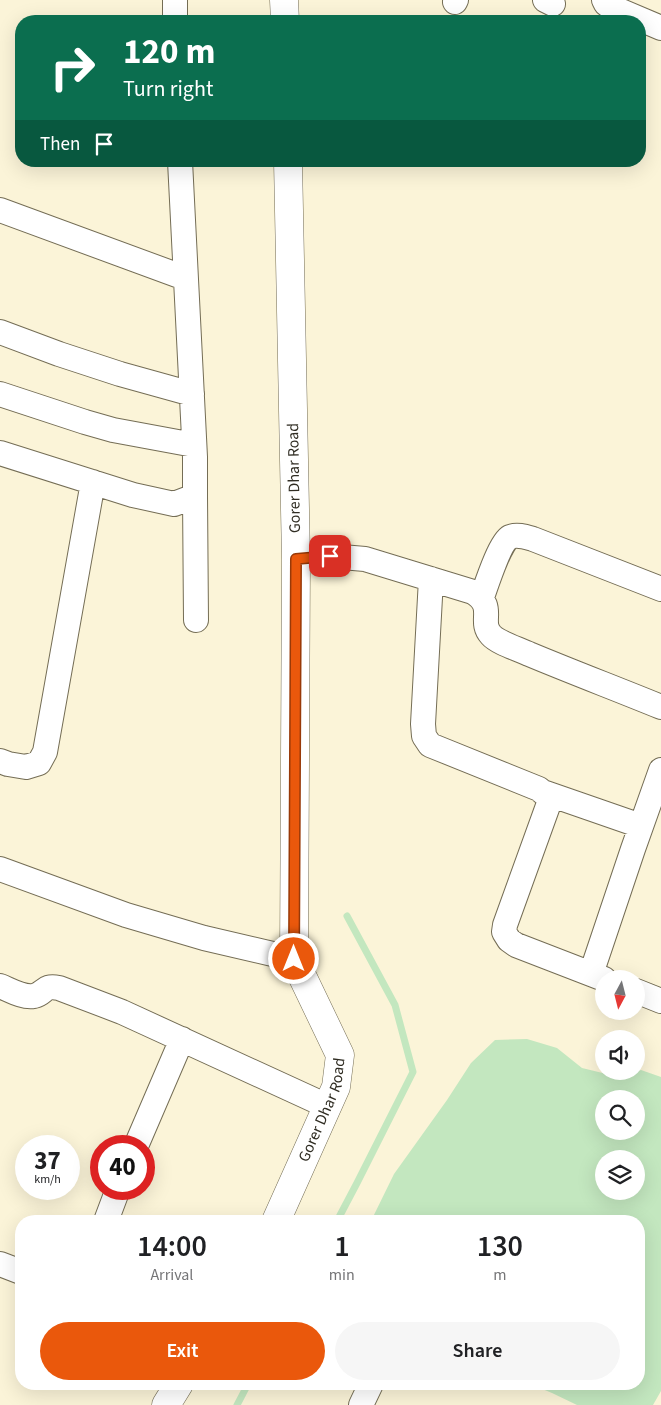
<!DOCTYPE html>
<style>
:root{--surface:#fff;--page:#f6f6f6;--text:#202124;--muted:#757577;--accent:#ea580c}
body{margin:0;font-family:"Source Sans 3",sans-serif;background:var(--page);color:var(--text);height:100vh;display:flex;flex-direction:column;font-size:19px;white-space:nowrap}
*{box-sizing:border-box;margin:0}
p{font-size:16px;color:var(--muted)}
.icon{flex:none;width:28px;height:28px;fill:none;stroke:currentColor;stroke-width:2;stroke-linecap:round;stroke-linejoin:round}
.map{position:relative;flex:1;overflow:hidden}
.drawer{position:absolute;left:15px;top:1215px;width:630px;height:175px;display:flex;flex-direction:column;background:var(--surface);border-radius:20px;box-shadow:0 5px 20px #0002}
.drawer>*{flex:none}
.guide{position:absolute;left:15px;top:15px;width:631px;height:152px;border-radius:20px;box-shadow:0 5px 20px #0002;background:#0b6e4f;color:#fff;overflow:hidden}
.needle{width:32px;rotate:187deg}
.controls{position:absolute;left:595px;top:970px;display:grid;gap:10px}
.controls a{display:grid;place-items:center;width:50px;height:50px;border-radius:50%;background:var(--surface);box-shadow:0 5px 20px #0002;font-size:25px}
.speed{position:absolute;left:15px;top:1135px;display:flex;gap:10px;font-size:25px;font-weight:700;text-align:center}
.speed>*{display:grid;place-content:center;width:65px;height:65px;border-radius:50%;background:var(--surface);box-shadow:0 5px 20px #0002;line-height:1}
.speed small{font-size:12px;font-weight:400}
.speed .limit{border:8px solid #d22;background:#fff;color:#111}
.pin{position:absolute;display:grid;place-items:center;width:42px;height:42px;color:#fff;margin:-21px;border-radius:10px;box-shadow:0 2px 8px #0006}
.me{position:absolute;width:55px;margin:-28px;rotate:0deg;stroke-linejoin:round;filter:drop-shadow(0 0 4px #0008)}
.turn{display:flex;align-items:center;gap:18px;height:105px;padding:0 25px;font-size:22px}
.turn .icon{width:65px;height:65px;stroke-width:2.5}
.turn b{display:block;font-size:35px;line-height:42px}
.then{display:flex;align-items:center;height:48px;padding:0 25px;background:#0003;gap:10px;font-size:19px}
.eta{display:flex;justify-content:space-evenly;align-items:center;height:85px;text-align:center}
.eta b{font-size:30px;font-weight:600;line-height:35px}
.action{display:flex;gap:10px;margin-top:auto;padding:10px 25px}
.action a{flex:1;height:58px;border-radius:30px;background:var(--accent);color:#fff;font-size:20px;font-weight:600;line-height:58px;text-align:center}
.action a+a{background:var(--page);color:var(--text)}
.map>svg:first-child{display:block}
.water{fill:#c3e7bf;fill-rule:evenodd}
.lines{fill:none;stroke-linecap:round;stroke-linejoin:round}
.stream{stroke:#c3e7bf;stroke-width:7}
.street-casing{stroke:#746d55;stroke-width:26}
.secondary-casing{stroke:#746d55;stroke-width:29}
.street{stroke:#fff;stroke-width:24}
.secondary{stroke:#fff;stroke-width:28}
.route-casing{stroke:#983908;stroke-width:12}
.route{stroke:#ea580c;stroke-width:9}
.labels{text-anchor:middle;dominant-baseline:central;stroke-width:5;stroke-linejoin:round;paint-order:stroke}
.street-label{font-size:16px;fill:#302d23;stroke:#fff}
</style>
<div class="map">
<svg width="661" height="1405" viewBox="0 0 661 1405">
<rect width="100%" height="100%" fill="#fbf4d8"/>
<!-- water -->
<path class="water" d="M527 1039 557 1048 582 1068 619 1077 641 1070 661 1077V1391L653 1405H577L552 1393 530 1384H639V1221H371L394 1174 447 1100 471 1063 495 1040ZM604 1099H636V1131H604ZM604 1159H636V1191H604Z"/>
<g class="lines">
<!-- stream -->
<path class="stream" d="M337 1221 357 1183 413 1072 395 1005 347 916
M237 1405 248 1384"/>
<!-- street casing -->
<g class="street-casing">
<path id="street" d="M175 0V21
M545 0 553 4
M604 0 606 4 614 8 661 28
M455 2 456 0
M0 210 185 278
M0 332 59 354 120 374 192 394
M0 394 85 422 113 430 194 445
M0 453 133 495 174 504 195 496V457L180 161
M195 496 196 620
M296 559 330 556 365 559 473 592C497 607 478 621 491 635 498 643 519 649 529 654 572 672 617 689 661 707
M431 579 423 724 424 736 430 745 539 789 547 796 549 803 505 925 504 932 509 940 516 945 604 979
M482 597C486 586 500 542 510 537 517 534 526 537 533 539L661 589
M0 761 8 764 26 767 39 763 45 752 93 482
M543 792 641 826
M0 869 126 915 204 938 294 959
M591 974 633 849 661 770
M0 986C10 990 23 998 34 996 46 993 42 985 59 988L122 1012 327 1106
M636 991 661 1001
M136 1146 182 1039
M106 1221 118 1189
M0 1264 21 1272
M361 1405 371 1384"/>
</g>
<!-- secondary casing -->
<g class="secondary-casing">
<g id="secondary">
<path d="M284 0 285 21"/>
<path id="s1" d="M276 1221 336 1087 340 1055 294 959 296 559 288 161"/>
<path d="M166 1405 179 1384"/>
</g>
</g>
<!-- street -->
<use href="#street" class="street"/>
<!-- secondary -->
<use href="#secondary" class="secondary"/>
</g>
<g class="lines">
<!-- route casing -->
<g class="route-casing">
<path id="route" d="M294 959 296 559 330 556"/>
</g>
<!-- route -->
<use href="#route" class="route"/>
</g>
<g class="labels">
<!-- street labels -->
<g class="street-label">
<text transform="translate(294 478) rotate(-91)">Gorer Dhar Road</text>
<text stroke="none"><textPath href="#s1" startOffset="121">Gorer Dhar Road</textPath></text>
</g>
</g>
</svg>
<div class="controls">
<a><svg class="needle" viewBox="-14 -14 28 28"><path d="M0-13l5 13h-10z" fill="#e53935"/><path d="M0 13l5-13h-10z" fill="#757577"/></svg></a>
<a><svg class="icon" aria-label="sound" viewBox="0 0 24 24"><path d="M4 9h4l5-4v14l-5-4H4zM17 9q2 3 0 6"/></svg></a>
<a><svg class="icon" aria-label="search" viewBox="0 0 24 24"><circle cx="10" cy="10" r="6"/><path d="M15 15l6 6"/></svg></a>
<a><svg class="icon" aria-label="layers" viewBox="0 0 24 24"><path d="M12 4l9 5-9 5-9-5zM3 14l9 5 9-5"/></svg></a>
</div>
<div class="speed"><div>37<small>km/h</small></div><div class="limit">40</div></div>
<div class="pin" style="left:330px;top:556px;background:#d93025"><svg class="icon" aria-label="arrive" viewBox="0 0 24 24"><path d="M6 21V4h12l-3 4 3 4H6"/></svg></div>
<svg class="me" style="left:294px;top:959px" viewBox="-20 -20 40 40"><circle r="17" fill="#ea580c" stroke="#fff" stroke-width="3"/><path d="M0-11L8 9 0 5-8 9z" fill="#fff"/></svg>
<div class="guide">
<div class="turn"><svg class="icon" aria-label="right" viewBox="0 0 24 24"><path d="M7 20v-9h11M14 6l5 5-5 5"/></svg><div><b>120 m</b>Turn right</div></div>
<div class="then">Then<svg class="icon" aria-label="arrive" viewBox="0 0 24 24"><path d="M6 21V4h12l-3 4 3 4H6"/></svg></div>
</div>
<section class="drawer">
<div class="eta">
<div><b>14:00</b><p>Arrival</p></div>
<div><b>1</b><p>min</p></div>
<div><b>130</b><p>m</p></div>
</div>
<div class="action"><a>Exit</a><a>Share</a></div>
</section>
</div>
